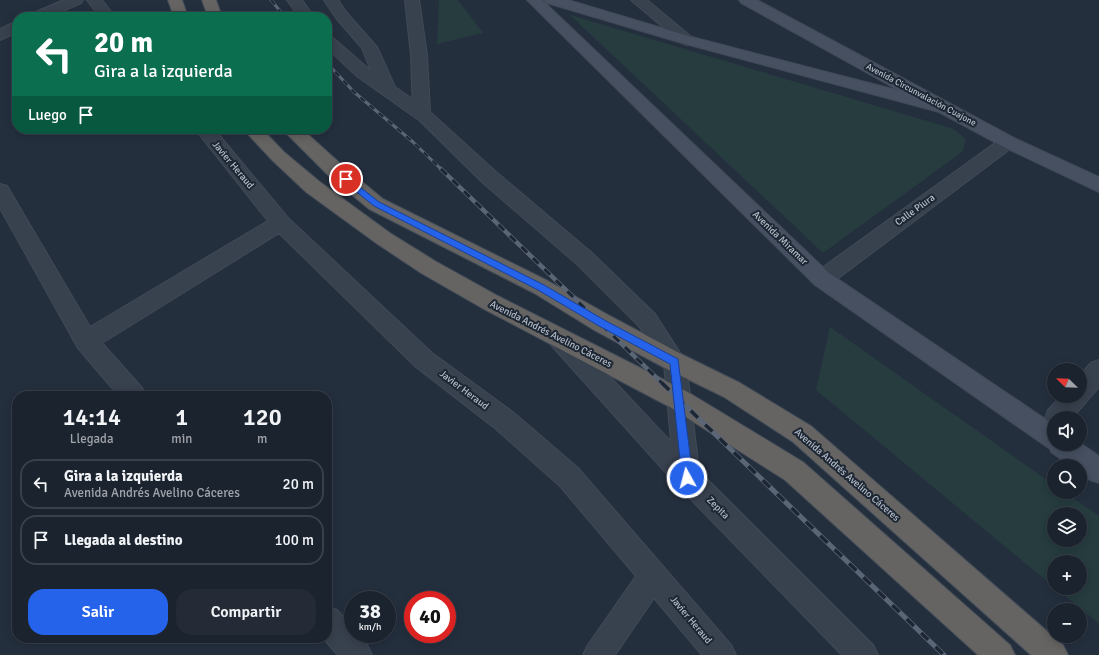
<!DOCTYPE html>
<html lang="es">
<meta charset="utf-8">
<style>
:root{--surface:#1b232e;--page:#242b36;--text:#f1f3f6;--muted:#a0a4aa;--line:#39404a;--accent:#2563eb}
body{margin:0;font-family:Signika,sans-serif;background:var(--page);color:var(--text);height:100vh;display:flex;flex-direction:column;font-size:15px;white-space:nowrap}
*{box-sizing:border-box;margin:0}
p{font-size:13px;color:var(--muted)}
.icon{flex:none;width:22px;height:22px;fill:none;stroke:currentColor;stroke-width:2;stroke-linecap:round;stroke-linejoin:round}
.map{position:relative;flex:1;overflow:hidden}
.sheet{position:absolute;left:12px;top:391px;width:320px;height:252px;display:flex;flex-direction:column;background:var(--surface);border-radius:16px;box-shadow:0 2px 10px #0003,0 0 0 1px var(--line)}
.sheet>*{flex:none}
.guide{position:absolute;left:12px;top:12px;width:320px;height:122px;border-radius:16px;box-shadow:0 2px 10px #0003,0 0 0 1px var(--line);background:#0b6e4f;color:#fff;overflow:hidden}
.needle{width:26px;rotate:293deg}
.controls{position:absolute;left:1047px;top:363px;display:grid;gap:8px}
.controls a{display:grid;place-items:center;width:40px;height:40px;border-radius:50%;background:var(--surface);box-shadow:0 2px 10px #0003,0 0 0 1px var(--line);font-size:20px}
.speed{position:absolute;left:344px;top:591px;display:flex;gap:8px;font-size:20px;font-weight:700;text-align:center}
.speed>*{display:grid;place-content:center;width:52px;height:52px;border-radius:50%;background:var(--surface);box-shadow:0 2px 10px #0003,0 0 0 1px var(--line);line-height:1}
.speed small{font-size:10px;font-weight:400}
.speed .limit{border:6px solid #d22;background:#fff;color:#111}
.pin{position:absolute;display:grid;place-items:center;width:34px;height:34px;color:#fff;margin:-17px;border:2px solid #fff;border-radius:50%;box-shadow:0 1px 4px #0007}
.me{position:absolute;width:44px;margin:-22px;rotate:353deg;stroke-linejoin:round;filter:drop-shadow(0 0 3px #0008)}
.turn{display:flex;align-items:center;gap:14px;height:84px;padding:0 16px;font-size:18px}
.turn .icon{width:52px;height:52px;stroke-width:2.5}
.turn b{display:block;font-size:28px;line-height:34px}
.then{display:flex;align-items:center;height:38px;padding:0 16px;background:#0003;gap:8px;font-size:15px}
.eta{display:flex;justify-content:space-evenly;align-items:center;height:68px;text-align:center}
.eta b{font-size:24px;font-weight:600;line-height:28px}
.cta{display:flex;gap:8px;margin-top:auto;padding:8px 16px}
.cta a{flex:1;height:46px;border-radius:16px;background:var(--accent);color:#fff;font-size:16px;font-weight:600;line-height:46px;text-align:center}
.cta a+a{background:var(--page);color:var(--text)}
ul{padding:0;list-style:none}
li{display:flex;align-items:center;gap:12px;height:50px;margin:0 8px 6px;padding:0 8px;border:2px solid var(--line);border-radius:16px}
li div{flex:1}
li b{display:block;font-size:15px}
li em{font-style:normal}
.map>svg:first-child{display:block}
.green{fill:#263c3f;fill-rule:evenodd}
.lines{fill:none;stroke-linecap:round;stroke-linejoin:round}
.minor-casing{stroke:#414a57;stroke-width:2}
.tertiary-casing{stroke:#414a57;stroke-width:2}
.secondary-casing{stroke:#414a57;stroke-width:2}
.trunk-casing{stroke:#434c59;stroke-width:2}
.minor{fill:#38414e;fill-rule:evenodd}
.tertiary{fill:#38414e;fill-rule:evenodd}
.secondary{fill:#465061;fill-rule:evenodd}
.trunk{fill:#656462;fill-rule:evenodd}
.rail-far2-casing{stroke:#5a6575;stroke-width:3}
.rail-far1-casing{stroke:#5a6575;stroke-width:4.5}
.rail-casing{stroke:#5a6575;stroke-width:5}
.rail-far2{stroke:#1d2633;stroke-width:2;stroke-dasharray:6;stroke-linecap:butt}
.rail-far1{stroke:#1d2633;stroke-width:3;stroke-dasharray:8;stroke-linecap:butt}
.rail{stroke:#1d2633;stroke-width:3.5;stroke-dasharray:10;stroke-linecap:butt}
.route{fill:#2563eb;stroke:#184099}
.labels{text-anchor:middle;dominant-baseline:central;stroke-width:4;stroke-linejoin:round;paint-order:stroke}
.far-street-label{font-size:9px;fill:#b4bcc9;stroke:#1d2633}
.street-label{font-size:10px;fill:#b4bcc9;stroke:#1d2633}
</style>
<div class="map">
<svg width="1099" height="655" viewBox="0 0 1099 655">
<rect width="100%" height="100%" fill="#242f3e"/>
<!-- green -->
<path class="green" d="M439 0H458L483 33 437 44Z
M570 15 954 129 966 140 962 152 823 253Z
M830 327 1054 485V492H1064L1099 516V624L1056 588H1080V562H1054V587L816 390ZM1054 514H1080V540H1054Z"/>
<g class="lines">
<!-- minor casing -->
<g class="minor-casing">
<path id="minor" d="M64 0H83L81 3 49 17H29L31 14Z
M87 0H102L115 17H100Z
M287 0H302L314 17H299Z
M324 0H338L346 12 377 47 395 87 428 110 431 114 428 118 422 120 416 118 358 77 327 48V35L332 37 371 71 362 48 336 18Z
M631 0H647L695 40 692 43 687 45 682 43Z
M17 21V32L0 40V29Z
M195 129H214L288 218 432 353 514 413 578 468 731 645 736 655H702L654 598 615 655H583L588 645 636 576 560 486 496 429 416 367 279 233 102 343 142 388 146 396H119L78 348 0 208V184L7 186 90 327 268 221Z
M1008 136 1014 138 1017 142 1014 146 829 285 822 287 815 285 812 279 815 273 1002 138Z
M1099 360V387L1072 418H1054V428L1048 426 1045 418 1048 410 1061 396H1080V375L1091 363Z
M327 606 337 610 353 628V634H358L367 645 372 655H338L323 638H327Z"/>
</g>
<!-- tertiary casing -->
<g class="tertiary-casing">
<path id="tertiary" d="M405 0H419L427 55 430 112 496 172 592 253 655 314 686 362 699 471 873 645 878 655H842L678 486 552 346 549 339 552 332 560 329 568 332 671 442 664 364 639 326 578 265 482 182 413 114 411 55Z"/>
</g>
<!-- secondary casing -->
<g class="secondary-casing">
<path id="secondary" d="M527 0H542L829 273 1054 425V444L1080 443 1099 456V483L1090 480 1080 473V466H1071L1051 452 1050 449 815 285Z
M545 0H568L692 37 900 91 741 3 739 0H757L1014 138 1099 177V192L1002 146 939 112 682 43 547 3Z"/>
</g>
<!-- trunk casing -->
<g class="trunk-casing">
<path id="trunk" d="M168 0H182L188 17H174Z
M202 0H216L222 17H208Z
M243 129H262L284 152 320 182 390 233 435 261 498 296 686 391 803 462 1010 645 1015 655H978L785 480 670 407 482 308 421 273 376 243 306 192 272 160Z
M282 129H302L343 166 383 199 548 281 610 316 683 355 740 383 811 426 1063 645 1068 655H1031L793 442 724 397 667 369 594 330 534 293 369 209 329 176Z"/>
</g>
<!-- minor -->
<use href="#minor" class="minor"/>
<!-- tertiary -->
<use href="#tertiary" class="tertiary"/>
<!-- secondary -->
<use href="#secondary" class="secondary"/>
<!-- trunk -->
<use href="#trunk" class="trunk"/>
<!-- rail-far2 casing -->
<g class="rail-far2-casing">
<path id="rail-far2" d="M271 0 285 17
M327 63 354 92 413 142 442 170"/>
</g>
<!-- rail-far1 casing -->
<g class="rail-far1-casing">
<path id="rail-far1" d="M441 169 663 384"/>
</g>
<!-- rail casing -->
<g class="rail-casing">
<path id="rail" d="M662 383 944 655"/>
</g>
<!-- rail-far2 -->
<use href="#rail-far2" class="rail-far2"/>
<!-- rail-far1 -->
<use href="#rail-far1" class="rail-far1"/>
<!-- rail -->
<use href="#rail" class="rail"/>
</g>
<!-- route -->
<path class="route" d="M346 176 379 202 544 285 606 321 678 359 693 478 691 481 687 483 684 481 682 478 670 364 599 326 538 290 374 206 343 181 342 179Z"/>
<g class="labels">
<!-- far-street labels -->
<g class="far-street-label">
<text transform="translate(921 95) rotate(28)">Avenida Circunvalación Cuajone</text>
</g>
<!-- street labels -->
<g class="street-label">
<text transform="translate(233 165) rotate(50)">Javier Heraud</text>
<text transform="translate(915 210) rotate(-36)">Calle Piura</text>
<text transform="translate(780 238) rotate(44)">Avenida Miramar</text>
<text transform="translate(551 334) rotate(27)">Avenida Andrés Avelino Cáceres</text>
<text transform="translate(464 390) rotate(37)">Javier Heraud</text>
<text transform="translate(847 475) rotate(41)">Avenida Andrés Avelino Cáceres</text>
<text transform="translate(718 508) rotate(45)">Zepita</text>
<text transform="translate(691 620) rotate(50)">Javier Heraud</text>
</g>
</g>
</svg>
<div class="controls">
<a><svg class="needle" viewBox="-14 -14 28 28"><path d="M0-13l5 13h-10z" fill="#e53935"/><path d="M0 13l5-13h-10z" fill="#a0a4aa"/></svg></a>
<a><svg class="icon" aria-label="sound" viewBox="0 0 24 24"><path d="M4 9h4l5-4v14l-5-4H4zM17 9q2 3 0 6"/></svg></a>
<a><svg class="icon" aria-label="search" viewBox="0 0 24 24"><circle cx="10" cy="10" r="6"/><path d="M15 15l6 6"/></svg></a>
<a><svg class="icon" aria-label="layers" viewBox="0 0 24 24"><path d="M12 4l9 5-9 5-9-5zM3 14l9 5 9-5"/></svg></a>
<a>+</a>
<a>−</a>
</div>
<div class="speed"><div>38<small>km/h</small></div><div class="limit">40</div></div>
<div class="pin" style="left:346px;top:179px;background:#d93025"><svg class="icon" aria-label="arrive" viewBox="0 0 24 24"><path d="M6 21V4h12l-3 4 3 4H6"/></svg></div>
<svg class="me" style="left:687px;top:478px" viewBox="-20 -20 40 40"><circle r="17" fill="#2563eb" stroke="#fff" stroke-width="3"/><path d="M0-11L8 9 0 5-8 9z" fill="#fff"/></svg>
<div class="guide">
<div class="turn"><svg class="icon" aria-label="left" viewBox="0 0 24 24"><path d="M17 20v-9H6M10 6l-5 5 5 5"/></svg><div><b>20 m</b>Gira a la izquierda</div></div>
<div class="then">Luego<svg class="icon" aria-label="arrive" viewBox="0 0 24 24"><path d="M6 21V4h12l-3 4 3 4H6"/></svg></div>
</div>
<section class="sheet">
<div class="eta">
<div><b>14:14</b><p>Llegada</p></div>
<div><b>1</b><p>min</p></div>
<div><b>120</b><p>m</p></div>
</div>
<ul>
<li><svg class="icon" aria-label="left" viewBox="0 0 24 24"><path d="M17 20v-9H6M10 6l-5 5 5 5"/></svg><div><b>Gira a la izquierda</b><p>Avenida Andrés Avelino Cáceres</p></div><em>20 m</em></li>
<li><svg class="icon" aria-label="arrive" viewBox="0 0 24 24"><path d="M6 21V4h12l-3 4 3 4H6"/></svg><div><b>Llegada al destino</b></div><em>100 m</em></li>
</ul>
<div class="cta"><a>Salir</a><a>Compartir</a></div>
</section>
</div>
